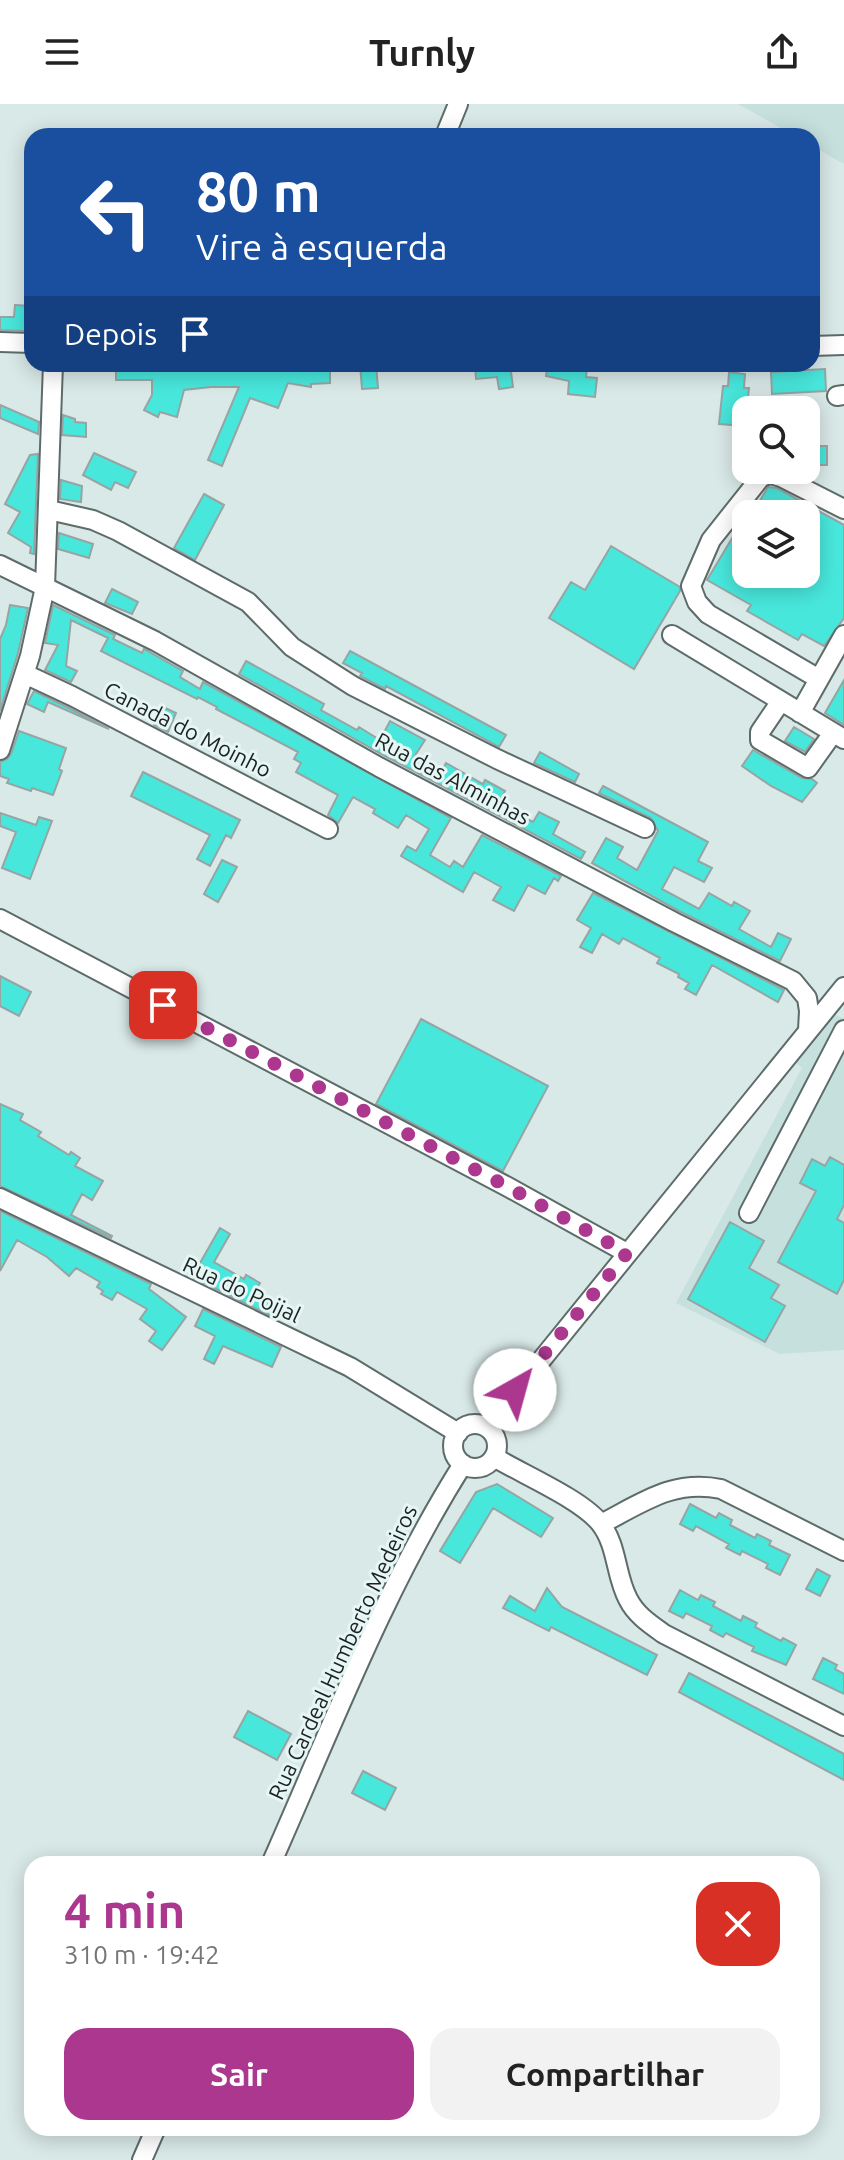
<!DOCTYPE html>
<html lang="pt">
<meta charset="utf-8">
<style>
:root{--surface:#fff;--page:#f2f2f2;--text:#222;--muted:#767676;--accent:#ab378f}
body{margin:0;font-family:Ubuntu,sans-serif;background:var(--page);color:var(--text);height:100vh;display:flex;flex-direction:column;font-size:30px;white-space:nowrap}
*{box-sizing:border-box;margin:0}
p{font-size:26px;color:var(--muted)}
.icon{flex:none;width:44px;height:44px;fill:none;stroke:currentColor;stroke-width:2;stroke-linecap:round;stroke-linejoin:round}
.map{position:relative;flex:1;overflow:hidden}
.sheet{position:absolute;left:24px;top:1752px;width:796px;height:280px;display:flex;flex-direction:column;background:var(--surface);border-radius:24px;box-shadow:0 4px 20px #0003}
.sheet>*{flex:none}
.guide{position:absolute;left:24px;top:24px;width:796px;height:244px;border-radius:24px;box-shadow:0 4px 20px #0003;background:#1a4fa0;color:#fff;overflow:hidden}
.fabs{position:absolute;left:732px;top:292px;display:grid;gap:16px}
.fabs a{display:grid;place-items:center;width:88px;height:88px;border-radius:16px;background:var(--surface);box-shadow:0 4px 20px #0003;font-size:40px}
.pin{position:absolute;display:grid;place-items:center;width:68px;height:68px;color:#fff;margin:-34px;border-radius:16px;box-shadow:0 4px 12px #0006}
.me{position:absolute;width:88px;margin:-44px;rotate:38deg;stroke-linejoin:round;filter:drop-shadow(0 0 6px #0008)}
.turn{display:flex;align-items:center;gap:28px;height:168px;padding:0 40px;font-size:36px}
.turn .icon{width:104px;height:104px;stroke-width:2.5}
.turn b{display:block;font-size:56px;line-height:68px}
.then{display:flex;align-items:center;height:76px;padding:0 40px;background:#0003;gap:16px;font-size:30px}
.round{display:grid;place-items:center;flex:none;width:84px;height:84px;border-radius:24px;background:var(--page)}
.head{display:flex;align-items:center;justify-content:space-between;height:136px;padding:0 40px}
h1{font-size:48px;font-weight:600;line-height:60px;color:var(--accent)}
.button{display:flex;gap:16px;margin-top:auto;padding:16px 40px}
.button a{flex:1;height:92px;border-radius:24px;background:var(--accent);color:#fff;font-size:32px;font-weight:600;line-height:92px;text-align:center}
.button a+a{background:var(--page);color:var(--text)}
header{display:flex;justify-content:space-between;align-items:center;height:104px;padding:0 40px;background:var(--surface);font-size:36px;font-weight:600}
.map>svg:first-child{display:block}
.built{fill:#c6e0dd}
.building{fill:#48e7dc;stroke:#96a5a4;stroke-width:2}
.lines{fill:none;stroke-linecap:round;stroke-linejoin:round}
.minor-casing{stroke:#5d6c6a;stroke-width:22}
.minor{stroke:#fff;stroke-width:18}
.route{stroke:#ab378f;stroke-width:14;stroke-dasharray:0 25.2}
.labels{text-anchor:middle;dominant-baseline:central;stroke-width:6;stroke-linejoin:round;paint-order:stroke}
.street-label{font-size:22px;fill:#1c2222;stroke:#e6f6f4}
</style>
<header><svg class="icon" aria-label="menu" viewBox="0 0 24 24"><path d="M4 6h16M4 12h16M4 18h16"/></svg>Turnly<svg class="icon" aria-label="share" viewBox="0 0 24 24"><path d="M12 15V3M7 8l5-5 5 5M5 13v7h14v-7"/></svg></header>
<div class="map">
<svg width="844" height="2056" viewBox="0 0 844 2056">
<rect width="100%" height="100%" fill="#d9e9e7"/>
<!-- built -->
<path class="built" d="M738 0H844V60L812 42V32H795Z
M833 910 844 914V1246L780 1250 676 1199 802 964 794 957Z"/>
<!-- building -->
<path class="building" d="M15 201 30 202 28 227 0 226V213H14Z
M116 260H330V279L311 280V283L288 279 278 304 250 294 222 362 208 356 239 283H211L184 286 177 313 160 308 158 313 144 306 152 291V276H116Z
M360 260H376L378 284 362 285Z
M475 260H510L513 283 499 285 497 273 476 275Z
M548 260 587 264 586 273 597 274 595 293 568 290 569 277 546 272Z
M825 265 826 287 772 290 771 268Z
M729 268 745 270 744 284H749L745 322 719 320 723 282H728Z
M0 301 39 318 38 330 0 314Z
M63 311 75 315V318L86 319V333L62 331Z
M806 342H827V361H806Z
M94 349 136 368 128 384 115 378 111 386 83 371Z
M38 350 34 450 30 449 31 443 8 429 20 408 5 400 30 351Z
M61 376 82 382 81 398 60 395Z
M768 383 777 384 844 421V514L824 542 802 530 798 536 747 507 751 501 707 476 746 411V470H806V410H752Z
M204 390 224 401 195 456 174 444Z
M59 429 93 440 89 454 58 445Z
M611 442 680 483V487L634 565 549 514 571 478 585 486Z
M112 485 138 498 132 510 105 499Z
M10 501 28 504 18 549 0 607V535L6 521Z
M53 501 115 531 113 535 142 549 144 545 183 567 180 573 200 585 203 578 451 714 430 751 450 763 454 757 463 763 482 731 561 772 558 777 554 774 545 790 528 781 514 807 493 796 501 783 474 768 463 788 401 752 407 742 416 747 429 725 406 711 398 724 373 709 375 705 353 693 338 719 328 711 338 691 296 668 301 659 294 655 298 648 216 605 217 603 198 593 197 595 101 547 108 534 71 516 66 562 77 567 71 578 45 566 58 541 45 539Z
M350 547 506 631 499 643 386 582 385 585 360 572 362 569 343 559Z
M246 557 324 600 321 606 357 626 359 623 380 636 390 617 425 636 414 653 441 668 446 659 483 680 485 676 505 687 498 700 533 718 539 708 559 718 553 730 585 748 581 755 385 652 239 570Z
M844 576V621L825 609Z
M34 587 67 603 109 625 48 598 44 608 27 600Z
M161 602 176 609 168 628 154 621Z
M794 623 814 635 805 648 785 637Z
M19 627 66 644 59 665 62 667 53 691 32 684 31 687 7 679 9 675 0 672V658L7 655 11 650Z
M753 646 802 674 812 675 817 679 802 698 771 682 742 662Z
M540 648 579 670 575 678 534 659Z
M143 668 240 716 231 734 226 731 210 762 197 755 210 731 131 692Z
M603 682 708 738 698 757 712 764 704 778 674 763 662 785 699 805 709 789 732 802 734 798 750 807 739 825 771 843 778 829 791 835 780 857 679 807 592 759 606 734 623 743 617 754 637 766 658 727 651 714 599 689Z
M0 709 36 721 39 713 52 717 30 775 2 764 16 728 0 722Z
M222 756 237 763 218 798 204 790Z
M593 789 784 886 778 898 712 861 696 891 685 885 689 879 678 873 679 870 657 859 660 854 623 834 619 840 602 830 592 849 580 843 591 824 577 816Z
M0 872 31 888 19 912 0 902Z
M421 915 548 982 503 1067 376 1000Z
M0 1000 23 1010 20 1016 41 1028 38 1032 69 1051 71 1048 80 1054 75 1062 103 1077 92 1096 82 1090 71 1111 112 1132 111 1134 0 1082Z
M830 1053 844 1061V1101L837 1115 844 1119V1176L837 1190 778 1158 816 1087 800 1079 812 1055 825 1062Z
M0 1107 151 1180 149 1185 186 1213 162 1246 149 1237 156 1227 140 1215 147 1205 117 1188 112 1196 101 1190 103 1187 97 1183 100 1178 76 1164 69 1172 47 1153 17 1136 0 1167Z
M730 1118 764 1137 749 1164 779 1181 771 1194 785 1202 765 1238 688 1195Z
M220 1124 230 1130 214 1158 244 1175 246 1171 260 1179 253 1190 274 1202 269 1211 192 1173Z
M203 1205 281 1243 272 1263 223 1242 214 1260 204 1255 215 1232 195 1222Z
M497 1380 553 1414 541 1433 493 1404 460 1459 440 1447 476 1388Z
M690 1400 716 1414 719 1409 732 1416 730 1421 755 1434 757 1430 771 1437 769 1441 790 1451 780 1471 766 1464 768 1460 742 1447 740 1451 726 1444 729 1440 696 1422 693 1427 680 1420Z
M817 1465 830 1472 820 1492 806 1485Z
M547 1484 562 1503 657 1551 647 1571 551 1523 549 1527 503 1504 510 1492 535 1507Z
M680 1486 698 1496 701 1491 715 1498 713 1502 741 1517 743 1512 757 1519 755 1523 781 1537 783 1534 796 1541 786 1561 752 1547 754 1543 726 1529 723 1533 710 1526 712 1522 686 1509 683 1514 669 1507Z
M823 1554 837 1561 835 1565 844 1570V1590L813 1575Z
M689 1569 844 1650V1676L679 1588Z
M248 1607 291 1630 277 1656 234 1633Z
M363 1667 396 1684 385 1706 352 1689Z"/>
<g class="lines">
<!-- minor casing -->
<g class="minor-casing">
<path id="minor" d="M445 32 458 0
M0 238 32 239
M812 242 844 241
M837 292 844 291
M49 406 93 416 118 427 248 498 292 543 353 582 497 655 645 724
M0 461 155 537 379 663 674 818 793 877 807 894 809 907 808 926
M672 531 844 635
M25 570 72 592 328 725
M819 575 708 510 697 498 691 482 711 436 761 373 770 370 781 373 844 405
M781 597 760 628V636L808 664 833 629
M800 609 844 531
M0 646 30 552 45 483 53 260
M0 815 508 1083 627 1149
M0 1094 350 1263 458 1329
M749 1109 844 926
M453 1342a22 22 0 1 1 44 0a22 22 0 1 1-44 0Z
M487 1323 844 883
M494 1353C522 1370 581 1395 600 1419 618 1442 615 1471 628 1495 636 1511 650 1520 664 1530L844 1622
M601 1420C642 1399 673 1375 721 1385L844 1447
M271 1760C331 1625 384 1485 463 1360
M142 2056 156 2024"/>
</g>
<!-- minor -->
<use href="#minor" class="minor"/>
</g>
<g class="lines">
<!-- route -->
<path class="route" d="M163 901 508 1083 627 1149 515 1286"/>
</g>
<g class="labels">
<!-- street labels -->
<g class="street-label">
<text transform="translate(188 625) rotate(27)">Canada do Moinho</text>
<text transform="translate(453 674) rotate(28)">Rua das Alminhas</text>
<text transform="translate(242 1185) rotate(25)">Rua do Poijal</text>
<text transform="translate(342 1548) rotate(-65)">Rua Cardeal Humberto Medeiros</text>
</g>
</g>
</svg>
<div class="fabs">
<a><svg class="icon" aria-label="search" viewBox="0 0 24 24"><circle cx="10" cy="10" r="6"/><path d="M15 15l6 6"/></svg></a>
<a><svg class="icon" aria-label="layers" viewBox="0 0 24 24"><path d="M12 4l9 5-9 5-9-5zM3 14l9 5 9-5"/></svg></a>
</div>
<div class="pin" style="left:163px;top:901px;background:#d93025"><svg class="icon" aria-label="arrive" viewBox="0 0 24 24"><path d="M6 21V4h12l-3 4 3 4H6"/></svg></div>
<svg class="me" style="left:515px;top:1286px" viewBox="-20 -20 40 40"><circle r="19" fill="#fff"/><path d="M0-13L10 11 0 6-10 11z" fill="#ab378f"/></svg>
<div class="guide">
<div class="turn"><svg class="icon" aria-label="left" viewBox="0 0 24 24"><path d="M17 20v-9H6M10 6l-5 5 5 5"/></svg><div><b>80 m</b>Vire à esquerda</div></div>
<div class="then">Depois<svg class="icon" aria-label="arrive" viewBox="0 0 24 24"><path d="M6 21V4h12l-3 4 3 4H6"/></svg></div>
</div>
<section class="sheet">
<div class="head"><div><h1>4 min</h1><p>310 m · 19:42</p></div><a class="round" style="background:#d93025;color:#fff"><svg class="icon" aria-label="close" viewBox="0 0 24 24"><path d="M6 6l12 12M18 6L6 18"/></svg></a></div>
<div class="button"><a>Sair</a><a>Compartilhar</a></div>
</section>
</div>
